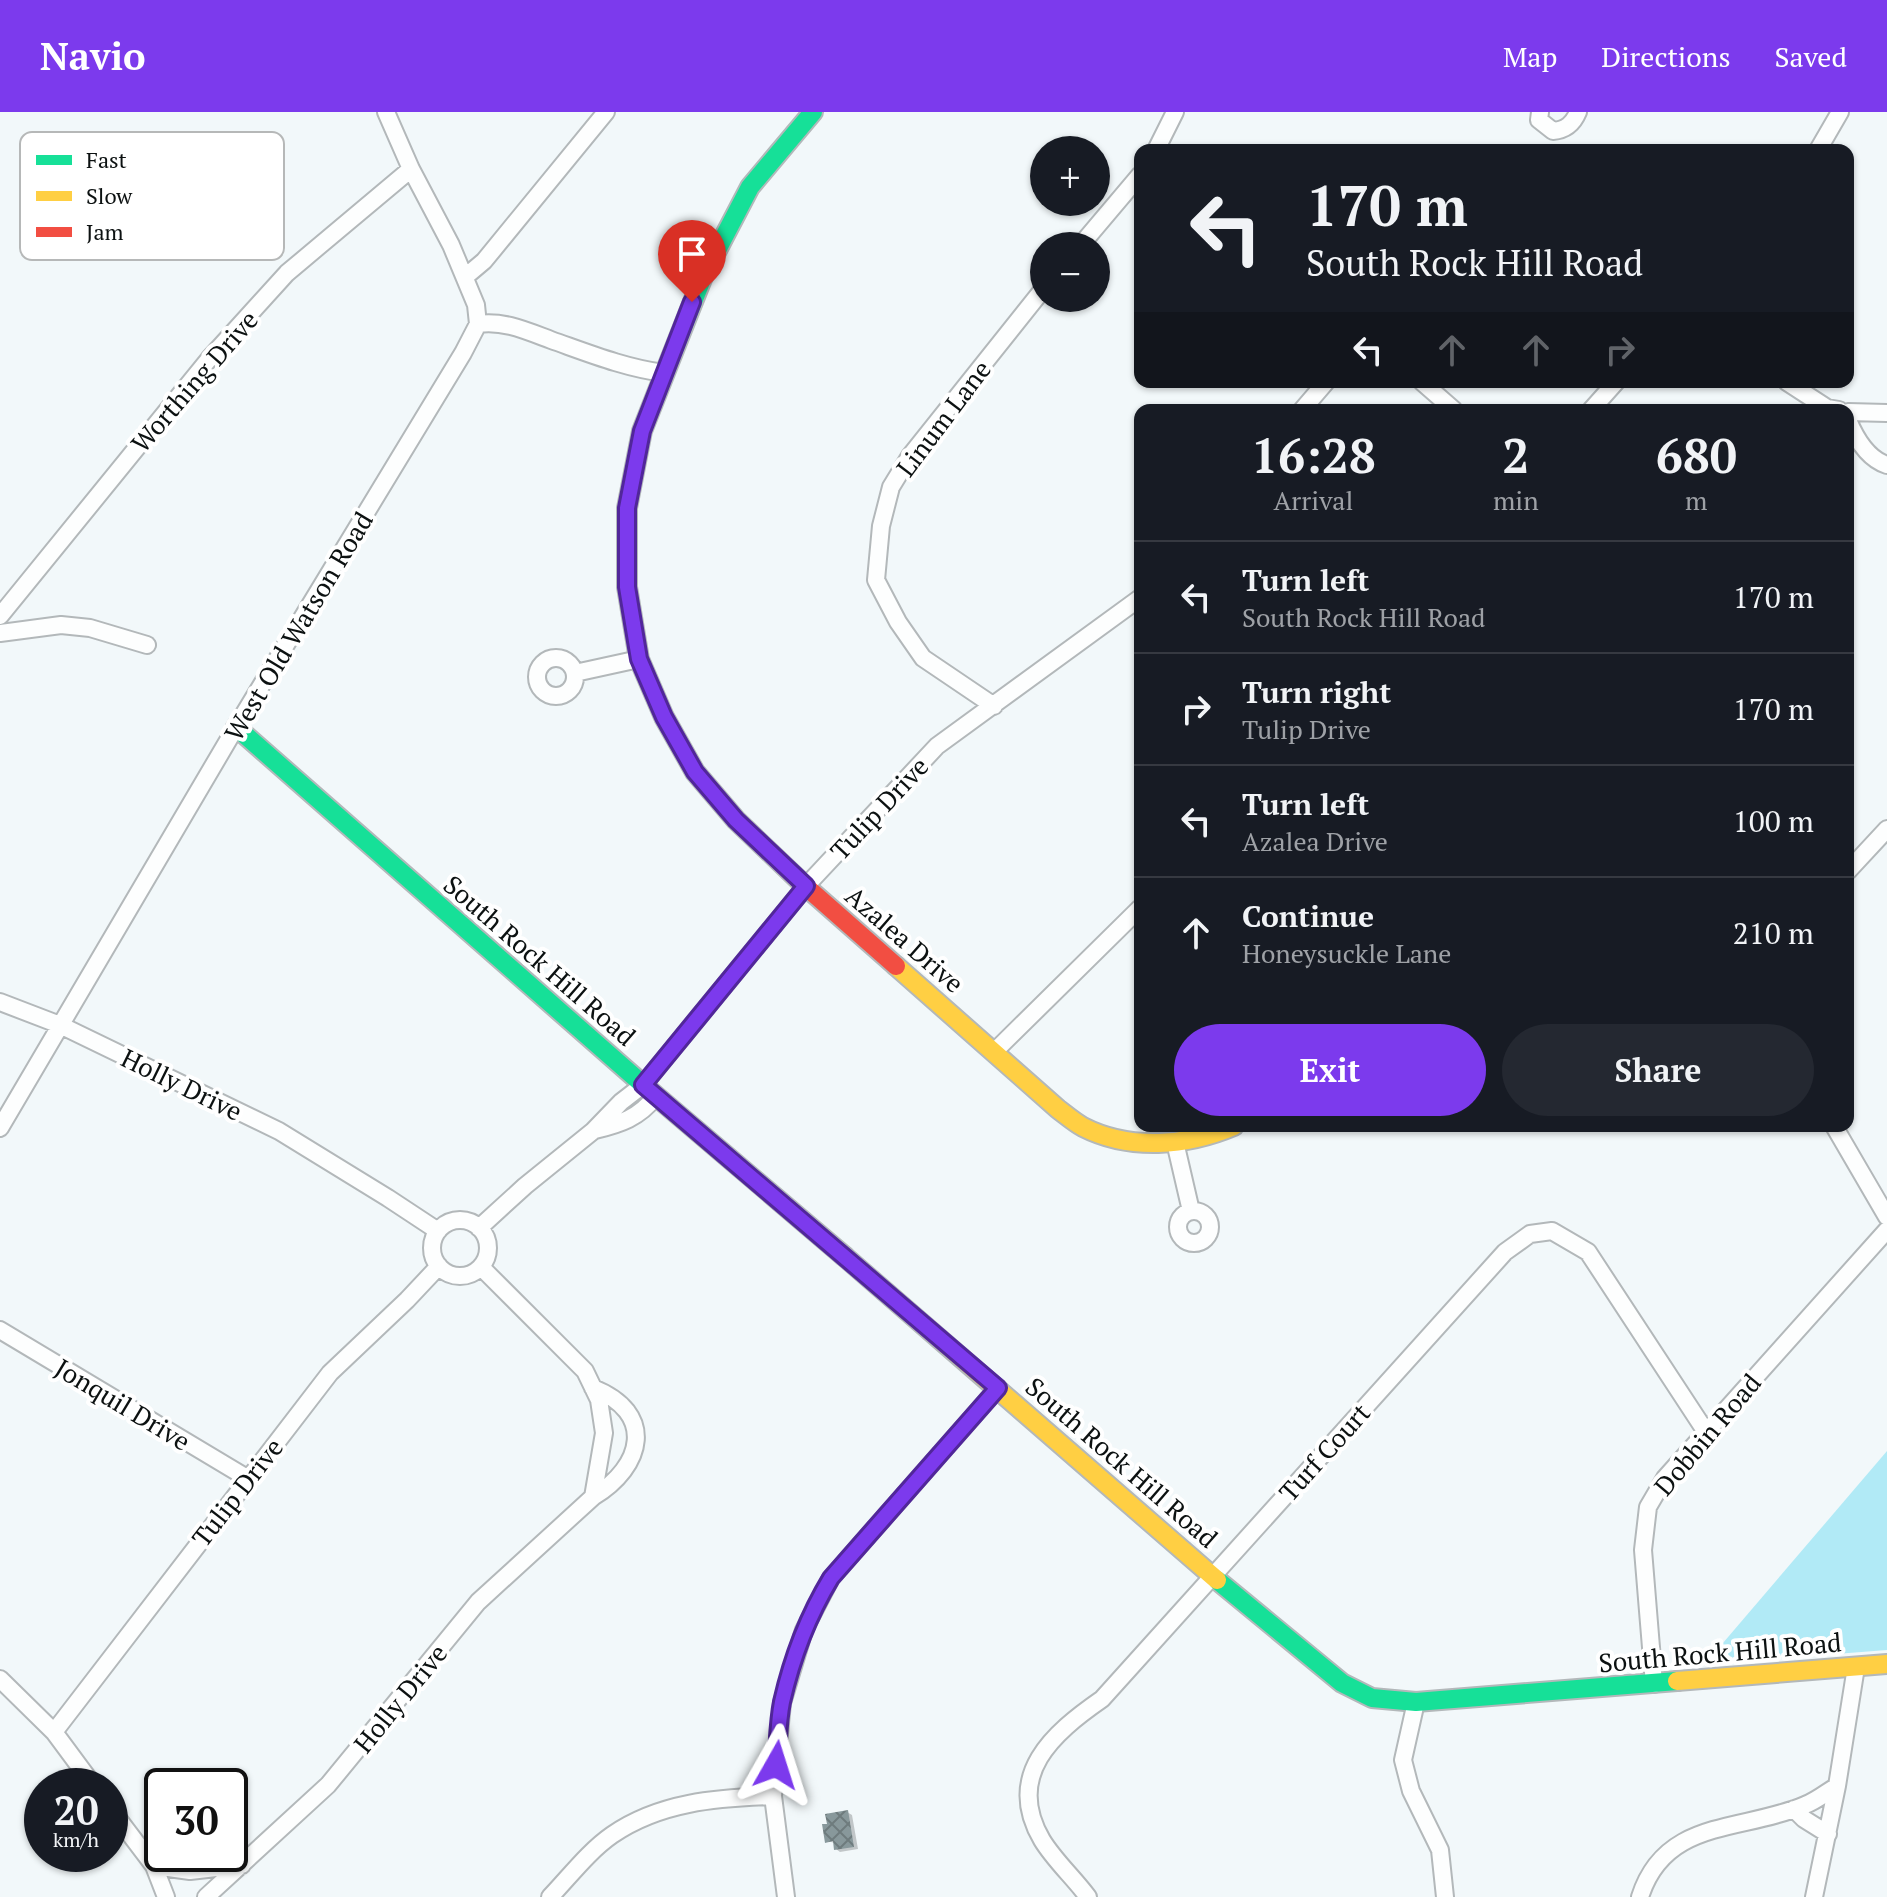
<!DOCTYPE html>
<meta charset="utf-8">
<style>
:root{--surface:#171b24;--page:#242831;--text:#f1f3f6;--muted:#9ea1a6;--line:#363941;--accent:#7c3aed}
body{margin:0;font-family:"PT Serif",serif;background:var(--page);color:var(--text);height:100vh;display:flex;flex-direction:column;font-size:30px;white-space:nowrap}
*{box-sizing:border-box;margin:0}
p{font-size:26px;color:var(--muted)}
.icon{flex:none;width:44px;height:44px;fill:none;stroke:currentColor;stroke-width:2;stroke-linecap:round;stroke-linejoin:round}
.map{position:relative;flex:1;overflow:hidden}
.sheet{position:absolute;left:1134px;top:292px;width:720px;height:728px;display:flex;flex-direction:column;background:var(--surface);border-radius:16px;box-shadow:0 2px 6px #0004}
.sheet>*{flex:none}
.guide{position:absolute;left:1134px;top:32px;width:720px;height:244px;border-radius:16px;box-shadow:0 2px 6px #0004;background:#171b24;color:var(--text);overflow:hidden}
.buttons{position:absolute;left:1030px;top:24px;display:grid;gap:16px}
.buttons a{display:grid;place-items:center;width:80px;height:80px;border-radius:50%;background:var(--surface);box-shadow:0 2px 6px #0004;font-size:40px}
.speed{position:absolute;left:24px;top:1656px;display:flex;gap:16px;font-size:40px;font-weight:700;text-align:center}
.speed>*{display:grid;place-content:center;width:104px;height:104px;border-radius:50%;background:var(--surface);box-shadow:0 2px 6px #0004;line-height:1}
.speed small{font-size:20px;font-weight:400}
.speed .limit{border:4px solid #111;border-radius:12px;background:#fff;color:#111}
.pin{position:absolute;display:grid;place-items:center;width:68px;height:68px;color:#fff;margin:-82px -34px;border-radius:50% 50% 50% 0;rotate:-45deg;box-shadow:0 0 8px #0007}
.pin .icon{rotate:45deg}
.me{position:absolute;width:88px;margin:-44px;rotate:6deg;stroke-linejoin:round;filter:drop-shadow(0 0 6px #0008)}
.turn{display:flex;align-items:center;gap:28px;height:168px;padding:0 40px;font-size:36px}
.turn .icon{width:104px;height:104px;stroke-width:2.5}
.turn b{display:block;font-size:56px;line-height:68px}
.lanes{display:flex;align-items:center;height:76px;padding:0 40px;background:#0003;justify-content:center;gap:40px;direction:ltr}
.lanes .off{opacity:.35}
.eta{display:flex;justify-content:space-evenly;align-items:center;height:136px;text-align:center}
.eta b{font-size:48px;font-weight:700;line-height:56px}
.cta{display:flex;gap:16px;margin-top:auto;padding:16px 40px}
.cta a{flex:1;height:92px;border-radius:48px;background:var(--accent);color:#fff;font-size:32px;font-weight:700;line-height:92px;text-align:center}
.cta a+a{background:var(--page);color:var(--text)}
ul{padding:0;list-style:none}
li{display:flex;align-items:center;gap:24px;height:112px;padding:0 40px;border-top:2px solid var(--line)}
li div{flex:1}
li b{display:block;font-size:30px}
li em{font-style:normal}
header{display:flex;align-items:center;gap:48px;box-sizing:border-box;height:112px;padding:0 40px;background:var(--accent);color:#fff}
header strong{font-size:38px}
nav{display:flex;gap:44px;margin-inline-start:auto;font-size:28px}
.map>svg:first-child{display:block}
.park{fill:#b1eaf6}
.shadow{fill:#0003}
.building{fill:url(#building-cross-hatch)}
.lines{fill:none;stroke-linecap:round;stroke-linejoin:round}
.street-casing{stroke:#b3b8ba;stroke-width:20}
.fast-casing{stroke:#b3b8ba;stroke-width:22}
.slow-casing{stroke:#b3b8ba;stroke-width:22}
.jam-casing{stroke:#b3b8ba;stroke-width:22}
.street{stroke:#fdfefe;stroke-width:16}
.fast{stroke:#16e098;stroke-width:18}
.slow{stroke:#ffcf43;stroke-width:18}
.jam{stroke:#f24e42;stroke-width:18}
.route-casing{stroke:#51269a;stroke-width:20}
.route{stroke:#7c3aed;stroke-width:14}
.labels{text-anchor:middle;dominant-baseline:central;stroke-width:8;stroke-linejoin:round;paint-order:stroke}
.street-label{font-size:26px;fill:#0c1111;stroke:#fff}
.key{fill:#fff;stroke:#b6b8b8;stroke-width:2}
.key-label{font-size:22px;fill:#0c1111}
</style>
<header>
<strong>Navio</strong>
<nav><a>Map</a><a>Directions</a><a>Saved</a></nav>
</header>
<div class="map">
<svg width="1887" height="1785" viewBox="0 0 1887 1785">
<defs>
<pattern id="building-cross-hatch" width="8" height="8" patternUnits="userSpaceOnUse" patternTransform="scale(2)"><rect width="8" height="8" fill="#88989b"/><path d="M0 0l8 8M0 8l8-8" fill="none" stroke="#6e7b7d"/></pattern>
</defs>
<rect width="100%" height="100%" fill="#f2f8fa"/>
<!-- park -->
<path class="park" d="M1887 1339V1538L1705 1552Z"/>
<!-- shadow -->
<path class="shadow" d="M847 1700 852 1703 858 1737 840 1740 836 1737 835 1731 827 1729 829 1713Z"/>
<!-- building -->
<path class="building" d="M848 1698 854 1735 834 1738 833 1729 825 1731 822 1712H827L825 1702Z"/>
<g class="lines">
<!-- street casing -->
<g class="street-casing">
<path id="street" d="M1540 0 1539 8 1553 19C1566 18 1573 12 1578 0
M1156 38 1175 0
M1818 38 1840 0
M1080 134 1140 63
M465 165 484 149 606 0
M478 212C503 208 527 219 551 228 588 241 625 256 664 261
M1422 270 1454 298
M1787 270 1827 296 1839 298
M1302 298 1326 270
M1591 298 1616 270
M1848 300 1887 301
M1848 308C1856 327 1868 347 1887 353
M0 504 209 247 287 161 411 57
M0 521 61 513 90 516 147 533
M537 565a19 19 0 1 1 38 0a19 19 0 1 1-38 0Z
M575 561 639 547
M994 594 923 546 898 510 876 468 881 414 891 375 910 344 1044 176
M1848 759 1887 717
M0 890 60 913 279 1019 388 1086 438 1119
M994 940 1140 796
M1834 1014 1887 1105
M0 1016 236 615 463 241 478 212 476 193 451 133 411 57 386 0
M595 1018C620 1012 639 1006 656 984
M1175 1030 1191 1099
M1178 1115a16 16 0 1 1 32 0a16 16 0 1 1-32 0Z
M432 1136a28 28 0 1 1 56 0a28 28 0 1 1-56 0Z
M479 1116 525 1074 593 1019 621 990 643 973 806 774 937 634 1140 486
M0 1218 247 1366
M593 1385C644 1354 656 1301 593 1276
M0 1567 54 1620 94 1674
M1654 1572 1643 1438 1648 1395 1665 1366 1887 1118
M1416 1590 1403 1648 1411 1679 1440 1738 1445 1785
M54 1620 330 1261 407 1188 439 1154
M110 1696 154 1754 166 1785
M1794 1697 1804 1707 1828 1722
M154 1754 190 1759 242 1753
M206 1785 328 1673 478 1490 593 1385 604 1321 599 1288 585 1259 481 1155
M550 1785C570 1764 589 1739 612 1723 660 1690 716 1686 773 1684
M786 1785 773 1684 782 1591 804 1518 831 1466 998 1276
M1088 1785C1074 1766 1054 1748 1042 1728 1004 1663 1053 1621 1102 1587L1505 1140 1530 1122 1552 1119 1588 1140 1706 1320
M1640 1785C1665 1706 1742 1720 1805 1693 1816 1689 1827 1680 1837 1674
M1814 1785 1837 1674 1856 1555"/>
</g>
<!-- fast casing -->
<g class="fast-casing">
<path id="fast" d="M627 445V396L642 319 702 167 750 75 813 0
M236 615 656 984 844 1144
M1217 1468 1342 1571 1372 1586 1416 1590 1677 1569"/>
</g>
<!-- slow casing -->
<g class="slow-casing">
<path id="slow" d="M896 854 1058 997C1066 1003 1074 1010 1083 1015 1130 1039 1187 1034 1234 1014
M844 1144 1217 1468
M1677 1569 1887 1552"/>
</g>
<!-- jam casing -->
<g class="jam-casing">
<path id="jam" d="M627 445V475L639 547 664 605 695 660 736 708 804 773 896 854"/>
</g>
<!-- street -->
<use href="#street" class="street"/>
<!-- fast -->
<use href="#fast" class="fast"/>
<!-- slow -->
<use href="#slow" class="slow"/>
<!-- jam -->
<use href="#jam" class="jam"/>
</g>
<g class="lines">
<!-- route casing -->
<g class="route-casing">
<path id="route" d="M692 190 642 319 627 396V475L639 547 664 605 695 660 736 708 806 774 643 973 998 1276 831 1466C808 1504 792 1546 782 1590 778 1610 778 1632 776 1653"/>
</g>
<!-- route -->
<use href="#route" class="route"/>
</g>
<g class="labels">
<!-- street labels -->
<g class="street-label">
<text transform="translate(194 269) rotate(-49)">Worthing Drive</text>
<text transform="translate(943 306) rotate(-53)">Linum Lane</text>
<text transform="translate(298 514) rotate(-59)">West Old Watson Road</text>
<text transform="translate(879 696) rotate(-47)">Tulip Drive</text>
<text transform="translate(905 827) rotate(41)">Azalea Drive</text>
<text transform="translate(540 848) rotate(41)">South Rock Hill Road</text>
<text transform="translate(182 972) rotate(26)">Holly Drive</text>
<text transform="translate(123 1292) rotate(31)">Jonquil Drive</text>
<text transform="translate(1707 1322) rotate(-50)">Dobbin Road</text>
<text transform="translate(1324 1340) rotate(-48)">Turf Court</text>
<text transform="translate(1122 1350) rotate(41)">South Rock Hill Road</text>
<text transform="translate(237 1380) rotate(-52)">Tulip Drive</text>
<text transform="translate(1720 1540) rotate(-5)">South Rock Hill Road</text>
<text transform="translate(400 1586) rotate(-51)">Holly Drive</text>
</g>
</g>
<!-- legend -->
<rect x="20" y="20" width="264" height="128" rx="12" class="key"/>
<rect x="36" y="43" width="36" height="10" fill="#16e098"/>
<rect x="36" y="79" width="36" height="10" fill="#ffcf43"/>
<rect x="36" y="115" width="36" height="10" fill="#f24e42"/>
<g class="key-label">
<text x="86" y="56">Fast</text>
<text x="86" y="92">Slow</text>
<text x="86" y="128">Jam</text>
</g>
</svg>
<div class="buttons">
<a>+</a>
<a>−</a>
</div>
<div class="speed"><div>20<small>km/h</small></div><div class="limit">30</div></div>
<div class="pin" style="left:692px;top:190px;background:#d93025"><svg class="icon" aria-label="arrive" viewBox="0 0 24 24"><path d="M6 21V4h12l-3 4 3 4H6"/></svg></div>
<svg class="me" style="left:776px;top:1653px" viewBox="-20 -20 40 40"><path d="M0-17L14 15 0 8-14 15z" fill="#7c3aed" stroke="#fff" stroke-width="4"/></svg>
<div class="guide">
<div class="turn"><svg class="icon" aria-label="left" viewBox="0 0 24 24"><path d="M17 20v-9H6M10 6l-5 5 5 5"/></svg><div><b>170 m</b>South Rock Hill Road</div></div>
<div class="lanes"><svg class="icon" aria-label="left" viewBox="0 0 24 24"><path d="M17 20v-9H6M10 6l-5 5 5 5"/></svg><svg class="icon off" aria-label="ahead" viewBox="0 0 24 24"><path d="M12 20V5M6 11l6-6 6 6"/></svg><svg class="icon off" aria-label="ahead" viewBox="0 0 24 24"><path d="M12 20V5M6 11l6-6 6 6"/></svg><svg class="icon off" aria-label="right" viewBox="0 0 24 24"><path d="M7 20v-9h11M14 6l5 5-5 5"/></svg></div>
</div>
<section class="sheet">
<div class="eta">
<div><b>16:28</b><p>Arrival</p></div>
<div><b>2</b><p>min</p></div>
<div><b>680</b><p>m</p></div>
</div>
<ul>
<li><svg class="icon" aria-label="left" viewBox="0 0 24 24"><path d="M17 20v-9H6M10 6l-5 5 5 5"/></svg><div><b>Turn left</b><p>South Rock Hill Road</p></div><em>170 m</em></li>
<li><svg class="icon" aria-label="right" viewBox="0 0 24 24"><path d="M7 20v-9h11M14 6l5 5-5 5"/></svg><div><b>Turn right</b><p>Tulip Drive</p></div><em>170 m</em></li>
<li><svg class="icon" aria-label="left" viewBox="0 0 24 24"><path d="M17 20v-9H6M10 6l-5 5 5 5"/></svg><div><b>Turn left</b><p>Azalea Drive</p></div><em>100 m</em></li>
<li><svg class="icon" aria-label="ahead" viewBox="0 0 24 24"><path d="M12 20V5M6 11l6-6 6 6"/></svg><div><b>Continue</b><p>Honeysuckle Lane</p></div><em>210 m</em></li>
</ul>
<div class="cta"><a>Exit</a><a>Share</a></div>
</section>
</div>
